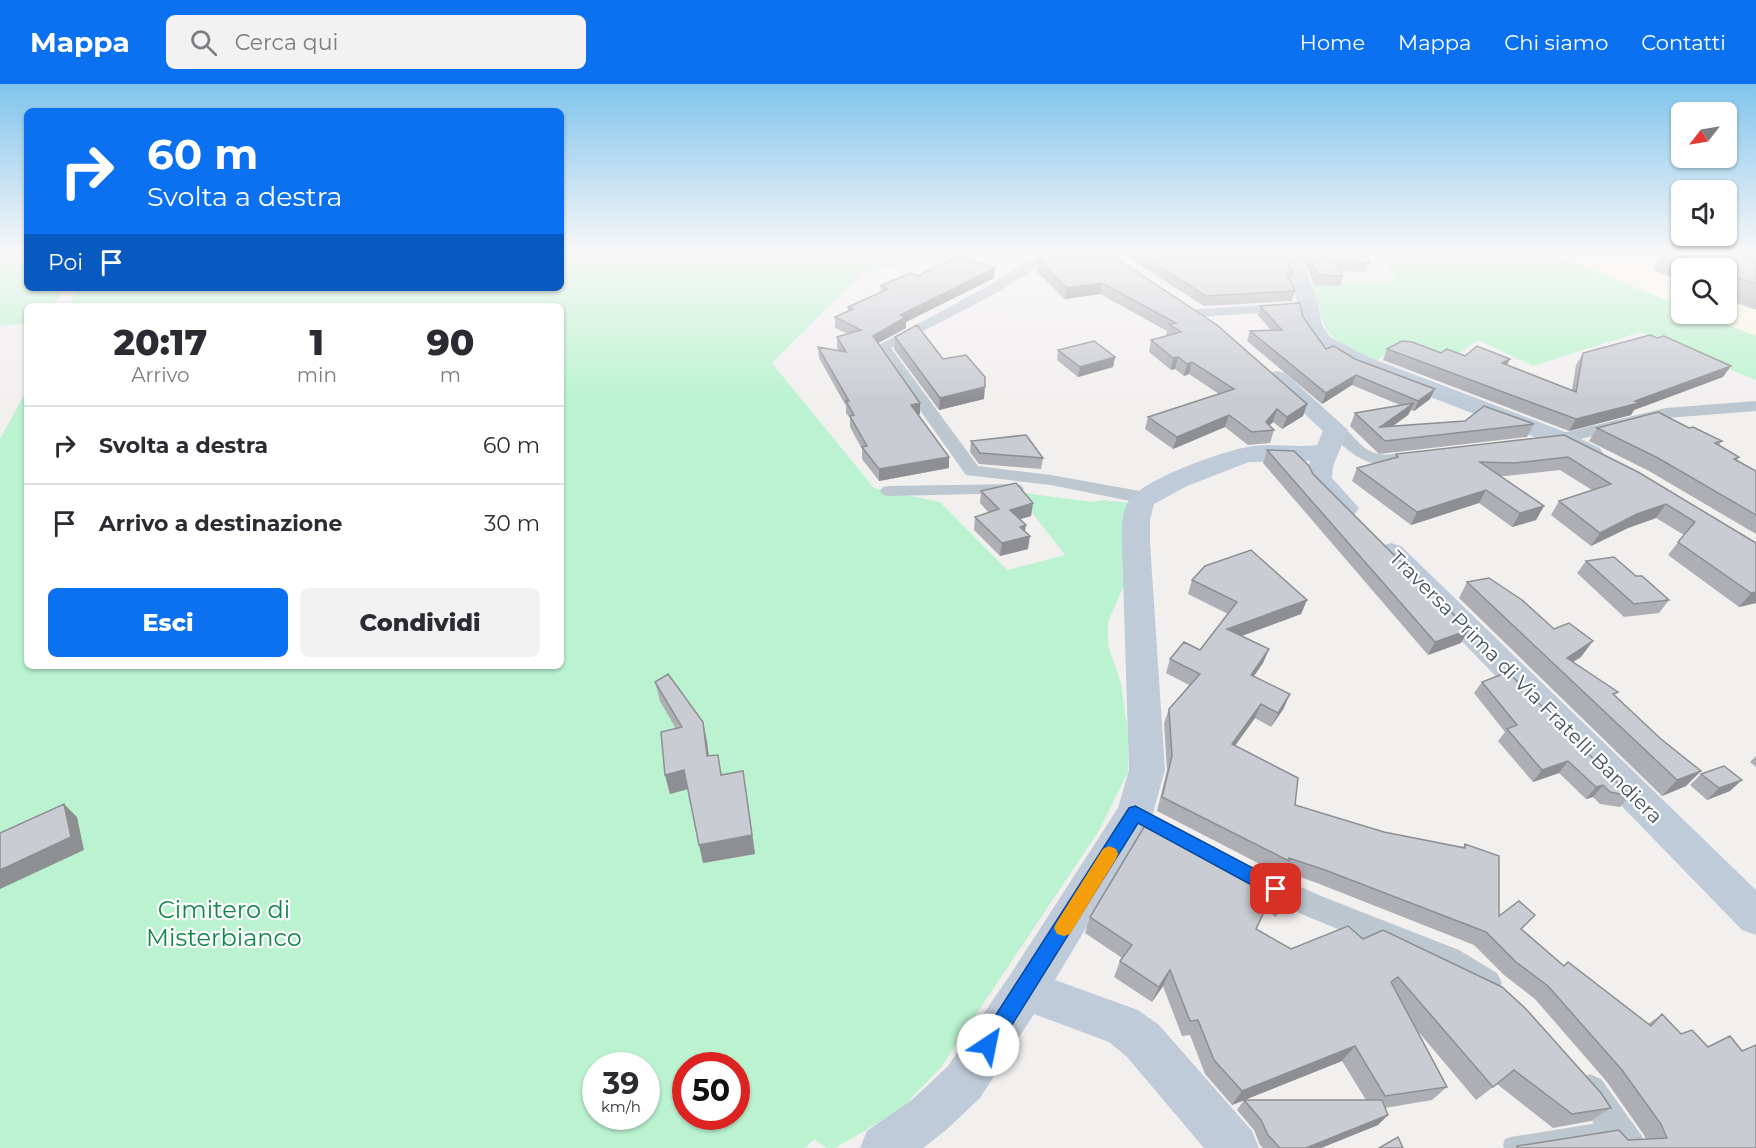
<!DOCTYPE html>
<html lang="it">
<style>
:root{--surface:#fff;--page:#f2f2f3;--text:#2b2b33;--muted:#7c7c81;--line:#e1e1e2;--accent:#0b71f1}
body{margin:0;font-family:Montserrat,sans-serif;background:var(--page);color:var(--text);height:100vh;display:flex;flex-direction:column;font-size:22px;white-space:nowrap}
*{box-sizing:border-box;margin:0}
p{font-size:20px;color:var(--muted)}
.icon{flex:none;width:33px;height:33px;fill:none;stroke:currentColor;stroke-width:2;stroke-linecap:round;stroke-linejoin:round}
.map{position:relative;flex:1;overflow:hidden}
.drawer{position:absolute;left:24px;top:219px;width:540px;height:366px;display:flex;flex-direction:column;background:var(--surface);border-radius:9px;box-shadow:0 2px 4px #0004}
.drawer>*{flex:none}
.guide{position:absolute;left:24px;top:24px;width:540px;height:183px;border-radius:9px;box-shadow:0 2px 4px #0004;background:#0b71f1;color:#fff;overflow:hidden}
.needle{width:39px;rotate:239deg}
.fabs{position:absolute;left:1671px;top:18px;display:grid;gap:12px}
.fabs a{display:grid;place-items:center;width:66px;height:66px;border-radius:9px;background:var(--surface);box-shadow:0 2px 4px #0004;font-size:30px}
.speed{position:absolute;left:582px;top:968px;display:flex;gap:12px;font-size:30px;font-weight:700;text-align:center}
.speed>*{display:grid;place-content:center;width:78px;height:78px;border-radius:50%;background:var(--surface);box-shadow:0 2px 4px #0004;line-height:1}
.speed small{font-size:15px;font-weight:400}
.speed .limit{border:9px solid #d22;background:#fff;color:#111}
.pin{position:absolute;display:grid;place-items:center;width:51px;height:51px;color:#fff;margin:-26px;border-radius:12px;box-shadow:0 3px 9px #0006}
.me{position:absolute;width:66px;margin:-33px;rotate:34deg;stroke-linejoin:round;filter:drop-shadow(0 0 4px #0008)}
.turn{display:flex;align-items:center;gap:21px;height:126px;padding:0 24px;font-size:27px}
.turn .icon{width:78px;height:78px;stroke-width:2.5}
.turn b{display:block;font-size:42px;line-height:51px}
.then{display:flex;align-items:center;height:57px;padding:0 24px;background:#0003;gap:12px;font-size:22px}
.eta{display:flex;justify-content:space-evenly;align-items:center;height:102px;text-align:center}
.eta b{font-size:36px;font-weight:800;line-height:42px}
.cta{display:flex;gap:12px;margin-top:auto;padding:12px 24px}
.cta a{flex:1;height:69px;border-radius:9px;background:var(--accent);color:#fff;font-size:24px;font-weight:800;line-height:69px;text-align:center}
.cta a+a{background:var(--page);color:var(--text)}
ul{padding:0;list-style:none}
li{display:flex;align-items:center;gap:18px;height:78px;padding:0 24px;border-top:2px solid var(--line)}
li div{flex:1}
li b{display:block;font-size:22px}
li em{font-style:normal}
header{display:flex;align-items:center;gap:36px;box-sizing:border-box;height:84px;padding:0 30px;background:var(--accent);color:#fff}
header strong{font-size:28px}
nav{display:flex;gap:33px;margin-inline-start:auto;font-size:21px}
.search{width:420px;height:54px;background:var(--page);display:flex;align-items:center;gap:15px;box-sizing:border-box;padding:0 21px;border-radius:9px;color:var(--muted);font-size:22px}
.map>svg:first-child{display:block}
.commercial{fill:#fdf7e8}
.green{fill:#bbf3d0;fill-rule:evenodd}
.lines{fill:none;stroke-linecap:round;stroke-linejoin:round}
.lane{fill:#bcc7cf;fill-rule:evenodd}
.street{fill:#bcc7cf;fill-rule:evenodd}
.secondary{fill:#bfcbd8;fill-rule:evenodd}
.wall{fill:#adafb5}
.shaded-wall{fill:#8d8f93}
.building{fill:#c9ccd2;stroke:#8d8f93;stroke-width:1.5}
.route{fill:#0b71f1;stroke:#07499d;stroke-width:1.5}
.slow{fill:#f59e0b}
.labels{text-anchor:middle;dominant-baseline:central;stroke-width:4.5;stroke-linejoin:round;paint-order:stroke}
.street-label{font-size:20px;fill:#46535e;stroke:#fff}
.near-park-label{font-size:24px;fill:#10874a;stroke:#fff}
</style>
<header>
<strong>Mappa</strong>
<div class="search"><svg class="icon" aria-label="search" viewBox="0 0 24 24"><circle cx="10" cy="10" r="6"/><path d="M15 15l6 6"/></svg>Cerca qui</div>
<nav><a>Home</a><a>Mappa</a><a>Chi siamo</a><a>Contatti</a></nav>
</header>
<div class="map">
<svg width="1756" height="1064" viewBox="0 0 1756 1064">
<rect width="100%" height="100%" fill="#f2efef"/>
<!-- commercial -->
<path class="commercial" d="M1548 168H1756V252L1700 230H1726V184H1682L1681 222Z"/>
<!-- green -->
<path class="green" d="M0 168H27V204H64L54 222H27V239L0 242Z
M561 168H961L968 174 864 187 772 279 874 404 940 418 1007 486 1065 471 1016 408 1093 418 1102 416 1130 419 1124 501 1108 538V561L1121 599 1128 649V688L1100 745 941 983 900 1026 835 1064H827L814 1055 805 1064H0V355L27 306V582H561V222H68L78 204H561ZM596 981H646V1032H596ZM686 981H736V1032H686Z
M1391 168H1548L1681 222 1682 230H1700L1756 252V296L1640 248 1533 282 1478 256 1454 273 1404 260 1375 277C1324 251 1325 254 1312 197H1345L1359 199 1361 197H1397L1388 182Z"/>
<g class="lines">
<!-- lane -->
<path class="lane" d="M1610 1037 1616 1039 1618 1045 1616 1051 1610 1053 1543 1064H1504L1503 1061 1505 1055 1511 1053Z"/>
<!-- street -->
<path class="street" d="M1063 168H1086L1084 171 1041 181 991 212 891 264 978 382 1051 391 1145 408 1151 410 1154 414 1151 418 1145 420 1051 401 966 391 875 263 981 206 1032 175Z
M1287 220 1294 224 1292 227 1198 233 1191 229 1198 225Z
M1756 317V327L1667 334 1548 363 1542 362 1539 358 1542 354 1666 324Z
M1336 341C1352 345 1359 365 1375 369 1389 374 1404 366 1418 369L1421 373 1418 377C1376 387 1360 379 1330 350L1328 346 1330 342Z
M1015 400 1021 401 1024 405 1021 409 889 412 883 411 880 407 883 403 889 402Z
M1262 786 1326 814 1459 866 1497 889 1502 899 1497 909 1487 913 1439 886 1306 832 1252 807 1248 798 1252 789Z
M1590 990 1601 995 1642 1052 1647 1064H1610L1579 1017 1574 1006 1579 995Z"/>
<!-- secondary -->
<path class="secondary" d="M1281 168H1299L1315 209 1322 241 1330 253 1368 273 1573 351 1600 364 1603 369 1600 374C1584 378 1570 368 1555 361L1352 283 1316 261 1302 241 1295 209Z
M1277 287 1285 289 1348 346 1333 382 1332 394 1359 424 1355 430C1334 435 1318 413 1306 396L1310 377 1249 378 1187 402 1154 420 1150 436V459L1165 686 1153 729 1148 740 1055 896 1138 926 1159 941 1252 1047 1259 1064H1204L1127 973 1109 958 1034 930 980 1014 945 1047 923 1064H860L867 1047 913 1015 948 982 1010 891 1118 724 1129 686 1122 459C1122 445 1121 431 1128 418 1142 395 1225 366 1253 362 1274 359 1296 364 1317 361L1323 347 1266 294 1269 289Z
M1391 459 1401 462 1756 806V851L1742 846 1381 474 1377 468 1381 462Z"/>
</g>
<!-- wall -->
<path class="wall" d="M1062 168 1307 320 1303 332 1282 345 1273 338 1269 342 1274 346 1270 359 1248 361 1225 343 1173 365 1145 345 1148 333 1219 310 1189 290 1184 292 1175 285 1171 286 1149 268 1151 256 1166 252 1167 247 1100 210 1065 215 1036 187 1038 176Z
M1119 168H1285L1292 190 1290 197 1295 207 1292 217 1204 222Z
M1301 168H1363L1370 179 1366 188 1341 187 1343 192 1340 202 1314 201Z
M1664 168H1756V226L1726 215V184H1682V197L1653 186Z
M918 192 994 194 906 238V244L878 259 920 330 918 331 949 384 879 397 862 375V365L850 343V334L846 329V322L819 274 818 263 839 267 837 264V253L848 250 835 244V233L848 227V223L881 208V202Z
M1260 222 1303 233 1326 265 1355 275 1430 315 1414 327 1411 326 1408 331 1393 342 1534 340 1527 353 1379 370 1350 342 1355 329 1400 321 1352 301 1322 320 1247 257 1250 247 1271 246 1258 231Z
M895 253 943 275 984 315 939 326 894 265Z
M1387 265 1441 269 1465 272 1507 281 1572 306 1576 281 1583 269 1723 293 1634 326 1631 331 1569 347 1383 276Z
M1058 266 1115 273 1113 283 1078 293 1057 276Z
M1597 344H1689L1722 357 1719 361 1739 373 1737 376 1756 387V450L1649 387 1589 357Z
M1564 351 1756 459V519L1739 523 1668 471 1684 451 1656 434 1628 444 1591 462 1551 431 1559 417 1592 406 1560 386 1506 392H1500L1544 422 1536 436 1512 443 1479 419 1411 441 1352 397 1357 384 1394 374 1396 370Z
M971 357 1043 374 1041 385 979 380 970 368Z
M1267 366 1313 390 1461 559 1428 571 1263 379Z
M981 407 1033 419 1031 432 1019 435 1025 447 1028 465 1000 472 974 446 975 433 989 429 980 419Z
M1586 477 1669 516 1659 529 1624 533 1577 489Z
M1192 496 1307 516 1301 530 1242 552 1269 565 1263 579 1254 592 1284 624 1271 643 1255 634 1235 662 1295 721 1384 748 1463 763 1465 760 1499 832 1522 845 1564 882 1648 940 1662 930 1756 1064H1514L1517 1062 1646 1055 1644 1051 1607 998 1535 915 1504 891 1474 861 1317 799 1283 787 1281 791 1157 727 1167 686 1164 639 1169 625 1189 601 1166 589 1170 575 1200 566 1228 530 1188 510Z
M1467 498 1581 573 1573 578 1615 611 1686 702 1662 712 1459 514Z
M655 598 703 638 709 672 722 690 746 706 755 770 703 779 688 705 670 710 665 691 676 645 660 617Z
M1482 598 1630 712 1620 723 1600 720 1593 713 1586 715 1559 689 1533 698 1498 657 1505 648 1474 609Z
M1756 672V683L1750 678Z
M1701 690 1730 707 1707 716 1690 701Z
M1150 733 1286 817 1276 833 1265 826 1256 845 1291 865 1363 855 1611 1024 1591 1037 1553 1044 1497 1000 1476 1016 1416 945 1447 1003 1432 1016 1385 1024 1378 1041 1321 1064H1263L1260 1061 1254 1046 1237 1026 1244 1016H1366L1342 977 1232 1021 1205 990 1190 951 1182 952 1163 902 1152 918 1114 893 1120 877 1122 874 1085 849 1090 833Z"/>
<!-- shaded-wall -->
<path class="shaded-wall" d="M995 184 994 194 906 238V244L873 262V252L900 231Z
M1102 199 1100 210 1065 215 1067 204Z
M1115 273 1113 283 1078 293 1080 283Z
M1178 273 1175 285 1171 286 1173 274Z
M1510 275 1504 287 1502 279Z
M1192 278 1189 290 1184 292 1187 280Z
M1731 282 1723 293 1634 326 1631 331 1569 347 1576 335 1635 317Z
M1356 291 1352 301 1322 320 1326 309Z
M985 303 984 315 939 326 940 314Z
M1435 305 1430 315 1414 327 1418 317Z
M920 319V330L911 332V321Z
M1414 319 1408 331 1379 352 1380 343Z
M1307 320 1303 332 1282 345 1287 333Z
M1277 325 1273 338 1264 347 1266 338Z
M1229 331 1225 343 1173 365 1177 353Z
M949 373V384L879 397V385Z
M1486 406 1479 419 1411 441 1417 428Z
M1033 419 1031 432 1008 439 1010 426Z
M1666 420 1656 434 1628 444 1591 462 1600 449 1637 430Z
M1544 422 1536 436 1512 443 1520 429Z
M1026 441 1024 453 1030 452 1028 465 1000 472 1002 459 1020 443Z
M1756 508V519L1739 523 1751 509Z
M1307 516 1301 530 1222 559 1227 545Z
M1469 546 1461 559 1428 571 1435 558Z
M1593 557 1581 573 1560 586 1567 574Z
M1269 565 1263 579 1245 605 1251 591Z
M1290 610 1284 624 1271 643 1278 629Z
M1261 620 1255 634 1226 674 1232 660Z
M703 638 707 657 711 691 707 672Z
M1568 677 1559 689 1533 698 1542 686Z
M684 686 688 705 670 710 665 691Z
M1701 687 1686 702 1662 712 1677 696Z
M1742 696 1730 707 1707 716 1719 704Z
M1603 701 1593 713 1586 715 1596 703Z
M746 706 755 770 703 779 699 761Z
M64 720 77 733 84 766 0 805V786Z
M1170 886 1163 902 1152 918 1159 903Z
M1355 962 1342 977 1232 1021 1242 1007Z
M1388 1031 1378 1041 1321 1064H1306Z"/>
<!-- building -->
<path class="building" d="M1062 168H1107L1217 241 1307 320 1287 333 1277 325 1266 338 1274 346 1252 348 1229 331 1177 353 1148 333 1234 305 1192 278 1187 280 1178 273 1173 274 1151 256 1181 248 1169 240 1176 239 1102 199 1067 204 1038 176 1043 172Z
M1136 168H1285L1292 190H1287L1295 207 1206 212Z
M1308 168H1363L1370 179 1336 177 1343 192 1317 191Z
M1672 168H1756V200L1726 189V184H1715Z
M958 172 995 184 900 231 906 233 873 252 920 319 911 321 949 373 879 385 862 363 867 362 850 332 854 331 846 317H849L818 263 846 268 837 253 861 246 835 233 853 225 848 223 888 205 881 202 910 189 918 192Z
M1300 219 1303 233 1326 265 1334 262 1355 275 1435 305 1418 317 1356 291 1326 309 1250 247 1282 246 1260 222Z
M917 241 943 275 966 271 985 293V303L940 314 895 253Z
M1650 251 1657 254 1664 252 1731 282 1635 317 1639 319 1576 335 1387 265 1402 257 1412 258 1441 269 1447 265 1465 272 1477 262 1510 275 1502 279 1576 308 1583 269Z
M1094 257 1115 273 1080 283 1058 266Z
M1414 319 1380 343 1465 337 1484 322 1534 340 1385 357 1355 329Z
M1658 328 1689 344 1693 343 1722 357 1715 359 1739 373 1734 375 1756 387V431L1658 374 1597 344Z
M1026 351 1043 374 980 369 971 357Z
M1564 351 1638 388 1756 459V508L1751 509 1678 458 1695 438 1666 420 1637 430 1600 449 1559 417 1611 400 1568 373 1514 379 1480 378 1544 422 1520 429 1486 406 1417 428 1357 384 1398 373 1396 370Z
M1267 366 1294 367 1309 382 1313 390 1469 546 1435 558Z
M1016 399 1033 419 1010 426 1026 441 1020 443 1030 452 1002 459 975 433 999 425 981 407Z
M1251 466 1307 516 1227 545 1269 565 1251 591 1290 610 1278 629 1261 620 1232 660 1298 694 1295 721 1384 748 1465 764V760L1499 772V832L1519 817 1535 831 1521 845 1564 882 1568 878 1651 942 1662 930 1681 950 1692 946 1708 963 1730 952 1742 967 1756 961V1064H1518L1517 1062 1619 1046 1628 1056 1667 1054 1661 1040 1622 986 1548 902 1516 878 1486 848 1325 786 1289 774V777L1162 713 1172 672 1169 625 1200 590 1170 575 1184 558 1200 566 1237 518 1192 496 1205 482Z
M1614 473 1636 492H1642L1669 516 1634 520 1586 477Z
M1489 494 1522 516 1554 545 1569 539 1593 557 1567 574 1618 608 1613 610 1661 655 1701 687 1677 696 1467 498Z
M1508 588 1630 712 1610 708 1603 701 1596 703 1568 677 1542 686 1507 645 1517 641 1482 598Z
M668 590 703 638 707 672 718 671 721 691 743 687 752 751 699 761 684 686 665 691 661 648 682 643 655 598Z
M1724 682 1742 696 1719 704 1701 690Z
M64 720 71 753 0 786V749Z
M1150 733 1287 804 1286 817 1273 809 1256 845 1291 865 1348 842 1363 855 1383 846 1502 903 1526 925 1601 1009 1611 1024 1572 1030 1514 986 1493 1003 1398 893 1391 898 1447 1003 1385 1012 1355 962 1242 1007 1214 976 1198 936 1190 937 1170 886 1159 903 1120 877 1132 861 1090 833Z
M1244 1016H1382L1388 1031 1306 1064H1280L1268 1051 1261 1036Z
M1398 1053 1403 1064H1379Z"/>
<!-- sky -->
<linearGradient id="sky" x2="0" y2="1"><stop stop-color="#80c4ec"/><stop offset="0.53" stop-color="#f9f8f8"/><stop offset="1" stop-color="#f9f8f8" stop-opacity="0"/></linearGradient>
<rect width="1756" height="317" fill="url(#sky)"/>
<!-- route -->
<path class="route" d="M1135 722 1283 800 1285 805 1283 811 1276 813 1270 811 1138 739 995 968 988 971 981 968 978 961 981 954 1129 724Z"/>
<!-- slow -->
<path class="slow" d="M1109 762 1116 765 1118 770 1116 775 1070 850 1064 852 1057 850 1054 844 1057 838 1103 765Z"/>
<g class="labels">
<!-- street labels -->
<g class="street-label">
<text transform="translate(1526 603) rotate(45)">Traversa Prima di Via Fratelli Bandiera</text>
</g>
<!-- near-park labels -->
<g class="near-park-label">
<text x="224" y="825">Cimitero di<tspan x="224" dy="28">Misterbianco</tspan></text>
</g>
</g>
</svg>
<div class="fabs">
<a><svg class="needle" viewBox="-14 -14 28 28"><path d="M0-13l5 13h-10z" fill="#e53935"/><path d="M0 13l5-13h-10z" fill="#7c7c81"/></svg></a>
<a><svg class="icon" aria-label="sound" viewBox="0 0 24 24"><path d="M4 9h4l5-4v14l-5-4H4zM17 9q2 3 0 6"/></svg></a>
<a><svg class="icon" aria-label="search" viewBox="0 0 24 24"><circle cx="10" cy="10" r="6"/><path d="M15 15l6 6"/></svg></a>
</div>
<div class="speed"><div>39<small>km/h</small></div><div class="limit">50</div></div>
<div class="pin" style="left:1276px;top:805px;background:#d93025"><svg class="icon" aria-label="arrive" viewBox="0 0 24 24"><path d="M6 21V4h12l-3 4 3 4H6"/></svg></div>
<svg class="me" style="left:988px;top:961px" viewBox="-20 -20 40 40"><circle r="19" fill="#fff"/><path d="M0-13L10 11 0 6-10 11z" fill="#0b71f1"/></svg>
<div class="guide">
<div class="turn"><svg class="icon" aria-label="right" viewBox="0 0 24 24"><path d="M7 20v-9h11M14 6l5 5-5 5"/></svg><div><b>60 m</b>Svolta a destra</div></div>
<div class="then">Poi<svg class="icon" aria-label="arrive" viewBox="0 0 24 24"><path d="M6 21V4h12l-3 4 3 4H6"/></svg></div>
</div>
<section class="drawer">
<div class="eta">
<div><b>20:17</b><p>Arrivo</p></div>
<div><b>1</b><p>min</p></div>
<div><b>90</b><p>m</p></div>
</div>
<ul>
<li><svg class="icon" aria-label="right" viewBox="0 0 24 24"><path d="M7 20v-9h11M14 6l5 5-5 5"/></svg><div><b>Svolta a destra</b></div><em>60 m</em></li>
<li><svg class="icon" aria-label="arrive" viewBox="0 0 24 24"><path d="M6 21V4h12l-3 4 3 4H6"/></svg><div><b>Arrivo a destinazione</b></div><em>30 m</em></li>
</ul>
<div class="cta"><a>Esci</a><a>Condividi</a></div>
</section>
</div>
